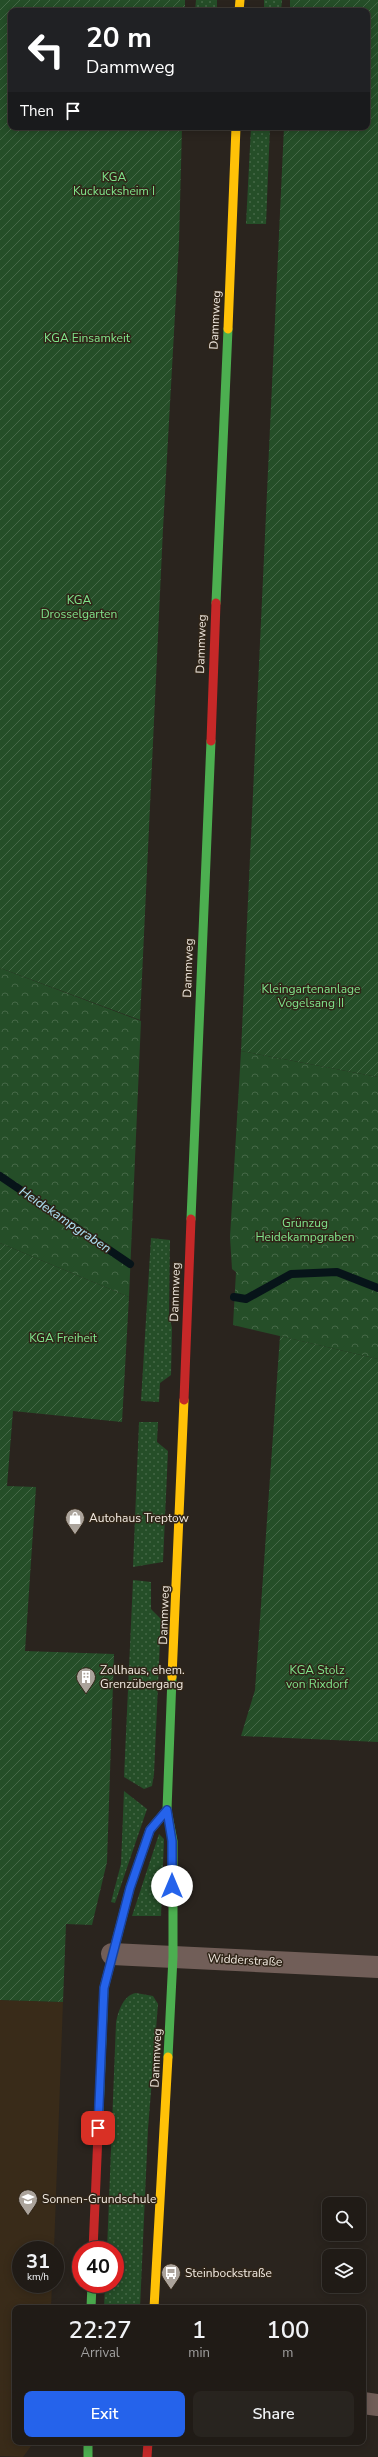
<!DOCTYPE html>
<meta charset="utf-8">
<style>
:root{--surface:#201b16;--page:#28241f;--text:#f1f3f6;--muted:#a2a1a1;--line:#3d3935;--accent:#2563eb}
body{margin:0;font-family:"Nunito Sans",sans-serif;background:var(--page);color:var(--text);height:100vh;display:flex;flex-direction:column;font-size:15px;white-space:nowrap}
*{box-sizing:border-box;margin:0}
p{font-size:13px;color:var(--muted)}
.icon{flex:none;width:22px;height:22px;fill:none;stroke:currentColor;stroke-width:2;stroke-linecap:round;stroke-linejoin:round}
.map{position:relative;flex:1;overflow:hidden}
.details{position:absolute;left:12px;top:2305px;width:354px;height:140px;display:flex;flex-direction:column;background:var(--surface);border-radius:8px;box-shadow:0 2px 10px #0003,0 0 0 1px var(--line)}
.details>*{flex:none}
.guide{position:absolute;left:8px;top:8px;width:362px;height:122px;border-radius:8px;box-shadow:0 2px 10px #0003,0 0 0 1px var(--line);background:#202124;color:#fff;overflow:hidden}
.controls{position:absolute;left:322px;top:2197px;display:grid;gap:8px}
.controls a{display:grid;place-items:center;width:44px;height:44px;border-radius:8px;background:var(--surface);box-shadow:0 2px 10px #0003,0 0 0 1px var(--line);font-size:20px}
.speed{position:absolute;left:12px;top:2241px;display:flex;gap:8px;font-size:20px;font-weight:700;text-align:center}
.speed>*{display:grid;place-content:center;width:52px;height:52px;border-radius:50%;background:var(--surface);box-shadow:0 2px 10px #0003,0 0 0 1px var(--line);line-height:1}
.speed small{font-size:10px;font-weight:400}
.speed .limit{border:6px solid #d22;background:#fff;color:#111}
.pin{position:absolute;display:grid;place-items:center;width:34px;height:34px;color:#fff;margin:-17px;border-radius:8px;box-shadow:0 2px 6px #0006}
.me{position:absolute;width:44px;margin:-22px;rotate:0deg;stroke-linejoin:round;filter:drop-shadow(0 0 3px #0008)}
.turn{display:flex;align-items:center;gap:14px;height:84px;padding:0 12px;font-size:18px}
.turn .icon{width:52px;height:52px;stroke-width:2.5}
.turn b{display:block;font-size:28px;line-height:34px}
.then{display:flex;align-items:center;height:38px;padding:0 12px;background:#0003;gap:8px;font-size:15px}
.eta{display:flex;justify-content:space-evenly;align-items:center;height:68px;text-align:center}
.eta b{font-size:24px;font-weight:600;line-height:28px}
.button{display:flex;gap:8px;margin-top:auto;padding:8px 12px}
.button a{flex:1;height:46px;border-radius:8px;background:var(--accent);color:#fff;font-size:16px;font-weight:600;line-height:46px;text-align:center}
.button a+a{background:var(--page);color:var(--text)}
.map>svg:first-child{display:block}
.built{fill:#392b19}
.grass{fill:url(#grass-dots)}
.forest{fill:url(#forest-crowns)}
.garden{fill:url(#garden-furrows)}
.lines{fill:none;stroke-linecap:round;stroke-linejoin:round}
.stream{stroke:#071419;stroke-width:8}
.street{stroke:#715e58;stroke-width:22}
.fast{stroke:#4caf50;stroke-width:9}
.slow{stroke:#ffc107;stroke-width:9}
.jam{stroke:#c62828;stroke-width:9}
.route-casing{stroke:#184099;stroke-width:10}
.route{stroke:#2563eb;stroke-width:7}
.labels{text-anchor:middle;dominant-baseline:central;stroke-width:3;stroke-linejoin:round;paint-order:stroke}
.park-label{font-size:12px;fill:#80e58b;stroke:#302518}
.street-label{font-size:12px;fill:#f0e8df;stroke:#302518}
.poi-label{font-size:12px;fill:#f0e8df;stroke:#302518;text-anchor:start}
.water-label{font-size:13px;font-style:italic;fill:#ace2f6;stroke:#302518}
</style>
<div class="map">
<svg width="378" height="2457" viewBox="0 0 378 2457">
<defs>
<pattern id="grass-dots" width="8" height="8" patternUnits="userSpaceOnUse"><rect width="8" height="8" fill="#254e28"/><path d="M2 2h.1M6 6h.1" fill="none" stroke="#456847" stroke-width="1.8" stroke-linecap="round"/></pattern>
<pattern id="forest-crowns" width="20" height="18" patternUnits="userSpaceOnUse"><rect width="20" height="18" fill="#254e28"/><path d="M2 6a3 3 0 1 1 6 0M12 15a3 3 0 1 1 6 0" fill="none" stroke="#456847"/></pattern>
<pattern id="garden-furrows" width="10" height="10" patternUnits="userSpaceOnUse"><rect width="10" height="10" fill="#254e28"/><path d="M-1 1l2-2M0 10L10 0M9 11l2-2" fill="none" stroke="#456847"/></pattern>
</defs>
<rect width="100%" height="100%" fill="#2a241e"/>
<!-- built -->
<path class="built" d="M0 2000 63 2002 54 2250H21V2284H52L51 2308H15V2442H34L23 2457 0 2456Z"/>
<!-- grass -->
<path class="grass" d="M196 0H217V11H195Z
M264 0H282L281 11H264Z
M251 127H270L266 224H246Z
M151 1238 170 1240 169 1314 172 1328 171 1375 160 1383 159 1402 141 1401Z
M139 1422H158L157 1442 168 1451 163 1562 133 1567Z
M133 1580 151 1582V1609L161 1619 154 1774 152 1786 144 1789 124 1777Z
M124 1791 147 1809 115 1903 111 1902 121 1864Z
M159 1834 164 1839 161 1916H132Z
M136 1993 153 1996 158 2004 148 2129 140 2308H104L105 2284H115V2250H107L116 2023C118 2012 123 1995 136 1993Z"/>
<!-- forest -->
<path class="forest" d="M0 968 141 1021 129 1297 0 1243Z
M241 1051 378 1077V1359L233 1325 236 1272 232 1269 230 1237Z"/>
<!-- garden -->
<path class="garden" d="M0 0H185V11H11V127H182L179 243 163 529 140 1020 0 968Z
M290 0H378V1077L241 1051 284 127H367V11H290Z
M0 1243 129 1297 122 1422 13 1411 7 1486 36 1487 25 1651 114 1654 107 1862 92 1925 66 1924 63 2002 0 2000Z
M280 1336 378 1359V1742L241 1736 255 1690Z"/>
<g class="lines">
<!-- stream -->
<path class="stream" d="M0 1176 130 1264
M234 1297 246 1299 291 1274 337 1272 378 1288"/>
<!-- street -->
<path class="street" d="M112 1954 378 1967
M363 2403 378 2405"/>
<!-- fast -->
<path class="fast" d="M216 603 228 329
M191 1219 211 741
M168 2057 173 1957V1841L167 1810 172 1677
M99 2111 104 1988 130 1888 141 1856
M91 2308 92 2284
M88 2442V2457"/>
<!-- slow -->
<path class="slow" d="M239 11 240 0
M228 329 236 127
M172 1677 184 1400
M141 1856 150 1830 167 1810
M154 2308 168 2057"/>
<!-- jam -->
<path class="jam" d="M211 741 216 603
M184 1400 191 1219
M93 2250 99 2111
M147 2457 148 2442"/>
</g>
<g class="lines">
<!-- route casing -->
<g class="route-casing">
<path id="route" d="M98 2128 104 1988 130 1888 150 1830 167 1810 172 1841V1886"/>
</g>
<!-- route -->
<use href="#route" class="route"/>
</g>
<!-- icons -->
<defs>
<g id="shop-pin" transform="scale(1)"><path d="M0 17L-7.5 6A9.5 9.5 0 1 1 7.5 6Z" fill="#aba39b" stroke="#302518"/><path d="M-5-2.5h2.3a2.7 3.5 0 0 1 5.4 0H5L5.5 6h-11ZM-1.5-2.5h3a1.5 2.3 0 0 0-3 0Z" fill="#fff"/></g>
<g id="building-pin" transform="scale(1)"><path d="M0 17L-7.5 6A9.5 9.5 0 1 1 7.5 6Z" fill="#aba39b" stroke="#302518"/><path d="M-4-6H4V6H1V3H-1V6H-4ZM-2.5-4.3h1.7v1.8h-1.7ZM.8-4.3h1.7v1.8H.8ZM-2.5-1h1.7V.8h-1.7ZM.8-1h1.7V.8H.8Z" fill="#fff"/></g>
<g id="school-pin" transform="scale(1)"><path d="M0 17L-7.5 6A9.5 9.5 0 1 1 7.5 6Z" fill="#aba39b" stroke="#302518"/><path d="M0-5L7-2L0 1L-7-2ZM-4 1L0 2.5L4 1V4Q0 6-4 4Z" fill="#fff"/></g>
<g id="bus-pin" transform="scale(1)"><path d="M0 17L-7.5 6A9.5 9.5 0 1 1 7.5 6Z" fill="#aba39b" stroke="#302518"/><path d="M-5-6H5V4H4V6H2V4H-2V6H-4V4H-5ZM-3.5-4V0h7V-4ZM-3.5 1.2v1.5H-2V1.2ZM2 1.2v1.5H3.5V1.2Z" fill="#fff"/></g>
</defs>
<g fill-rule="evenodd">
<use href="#shop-pin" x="75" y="1518"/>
<use href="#building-pin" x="86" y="1677"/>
<use href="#school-pin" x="28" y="2199"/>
<use href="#bus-pin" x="171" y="2273"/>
</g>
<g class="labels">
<!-- park labels -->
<g class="park-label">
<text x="114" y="177">KGA<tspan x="114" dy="14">Kuckucksheim I</tspan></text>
<text x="87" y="338">KGA Einsamkeit</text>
<text x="79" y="600">KGA<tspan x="79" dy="14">Drosselgarten</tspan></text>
<text x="311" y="989">Kleingartenanlage<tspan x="311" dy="14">Vogelsang II</tspan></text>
<text x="305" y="1223">Grünzug<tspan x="305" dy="14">Heidekampgraben</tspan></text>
<text x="63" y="1338">KGA Freiheit</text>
<text x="317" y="1670">KGA Stolz<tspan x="317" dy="14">von Rixdorf</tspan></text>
</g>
<!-- street labels -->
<g class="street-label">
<text transform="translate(215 320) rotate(-87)">Dammweg</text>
<text transform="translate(201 644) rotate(-88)">Dammweg</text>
<text transform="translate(188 968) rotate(-88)">Dammweg</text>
<text transform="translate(175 1292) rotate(-88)">Dammweg</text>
<text transform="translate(164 1615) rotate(-88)">Dammweg</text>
<text transform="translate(245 1960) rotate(3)">Widderstraße</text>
<text transform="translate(156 2058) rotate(-87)">Dammweg</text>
</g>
<!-- poi labels -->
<g class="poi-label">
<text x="89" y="1518">Autohaus Treptow</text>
<text x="100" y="1670">Zollhaus, ehem.<tspan x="100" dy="14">Grenzübergang</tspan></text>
<text x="42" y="2199">Sonnen-Grundschule</text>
<text x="185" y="2273">Steinbockstraße</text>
</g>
<!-- water labels -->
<g class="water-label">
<text transform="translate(65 1220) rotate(34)">Heidekampgraben</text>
</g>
</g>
</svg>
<div class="controls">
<a><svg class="icon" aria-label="search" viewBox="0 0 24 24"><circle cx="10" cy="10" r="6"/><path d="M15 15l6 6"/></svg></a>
<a><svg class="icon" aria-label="layers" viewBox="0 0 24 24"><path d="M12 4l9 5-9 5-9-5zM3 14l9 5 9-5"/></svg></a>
</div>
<div class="speed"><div>31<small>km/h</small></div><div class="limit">40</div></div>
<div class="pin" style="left:98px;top:2128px;background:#d93025"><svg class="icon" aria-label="arrive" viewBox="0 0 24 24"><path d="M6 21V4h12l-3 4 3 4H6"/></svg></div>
<svg class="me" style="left:172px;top:1886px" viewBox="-20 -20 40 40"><circle r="19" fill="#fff"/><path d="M0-13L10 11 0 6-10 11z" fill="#2563eb"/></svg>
<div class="guide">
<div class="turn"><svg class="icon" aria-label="left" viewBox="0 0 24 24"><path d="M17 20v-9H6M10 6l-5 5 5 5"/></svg><div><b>20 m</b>Dammweg</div></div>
<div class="then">Then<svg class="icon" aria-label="arrive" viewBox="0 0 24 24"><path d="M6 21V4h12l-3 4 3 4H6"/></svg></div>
</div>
<section class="details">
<div class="eta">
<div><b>22:27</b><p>Arrival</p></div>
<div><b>1</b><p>min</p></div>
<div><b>100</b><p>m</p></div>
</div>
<div class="button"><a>Exit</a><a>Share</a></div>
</section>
</div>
